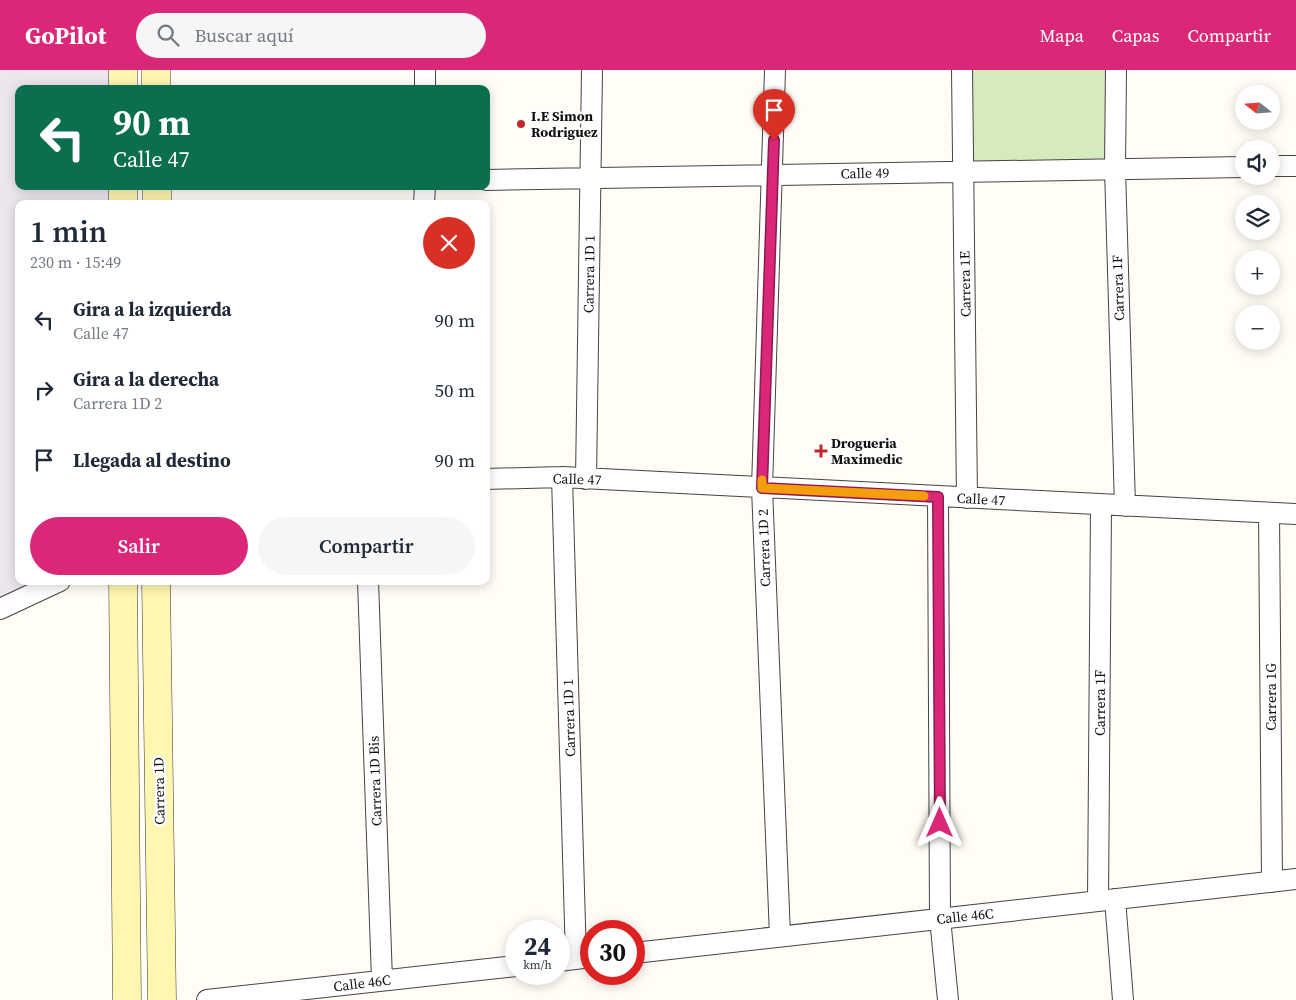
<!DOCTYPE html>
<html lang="es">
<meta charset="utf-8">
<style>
:root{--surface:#fff;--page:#f6f6f7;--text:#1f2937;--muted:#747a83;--accent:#db2777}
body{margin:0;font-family:"Source Serif 4",serif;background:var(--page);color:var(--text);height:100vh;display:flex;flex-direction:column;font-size:19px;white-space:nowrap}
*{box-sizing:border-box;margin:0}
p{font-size:16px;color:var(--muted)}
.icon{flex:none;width:28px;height:28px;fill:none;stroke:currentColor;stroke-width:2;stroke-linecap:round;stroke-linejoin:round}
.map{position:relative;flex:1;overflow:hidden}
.drawer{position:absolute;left:15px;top:130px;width:475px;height:385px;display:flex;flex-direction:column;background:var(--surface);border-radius:10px;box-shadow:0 2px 12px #0003}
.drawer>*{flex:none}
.top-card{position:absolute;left:15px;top:15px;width:475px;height:105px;border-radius:10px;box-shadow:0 2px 12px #0003;background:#0b6e4f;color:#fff;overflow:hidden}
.needle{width:32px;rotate:287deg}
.controls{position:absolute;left:1235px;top:15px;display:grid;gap:10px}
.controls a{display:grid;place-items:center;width:45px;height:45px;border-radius:50%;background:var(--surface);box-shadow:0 2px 12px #0003;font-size:25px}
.speed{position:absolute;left:505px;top:850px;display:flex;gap:10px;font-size:25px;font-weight:700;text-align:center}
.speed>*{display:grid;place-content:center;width:65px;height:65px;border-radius:50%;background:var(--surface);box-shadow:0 2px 12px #0003;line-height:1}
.speed small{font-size:12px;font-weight:400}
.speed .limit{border:8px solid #d22;background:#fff;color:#111}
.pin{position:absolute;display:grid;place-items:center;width:42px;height:42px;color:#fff;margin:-51px -21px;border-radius:50% 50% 50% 0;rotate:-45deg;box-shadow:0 0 5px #0007}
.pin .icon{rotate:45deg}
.me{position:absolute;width:55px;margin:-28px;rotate:0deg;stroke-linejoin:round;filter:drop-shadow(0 0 4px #0008)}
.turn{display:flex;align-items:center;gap:18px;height:105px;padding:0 15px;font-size:22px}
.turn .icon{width:65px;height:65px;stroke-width:2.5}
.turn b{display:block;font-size:35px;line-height:42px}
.round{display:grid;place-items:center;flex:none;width:52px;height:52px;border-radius:26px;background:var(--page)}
.head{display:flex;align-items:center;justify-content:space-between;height:85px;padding:0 15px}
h1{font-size:30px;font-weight:600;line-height:38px}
.button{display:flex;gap:10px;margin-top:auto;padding:10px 15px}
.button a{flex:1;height:58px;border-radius:30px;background:var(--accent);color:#fff;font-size:20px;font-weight:600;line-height:58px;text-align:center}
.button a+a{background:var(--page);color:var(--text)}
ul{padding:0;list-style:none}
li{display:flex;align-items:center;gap:15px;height:70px;padding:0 15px}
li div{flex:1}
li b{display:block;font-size:19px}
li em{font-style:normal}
header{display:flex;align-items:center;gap:30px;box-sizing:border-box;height:70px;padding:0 25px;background:var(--accent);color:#fff}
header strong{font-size:24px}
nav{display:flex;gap:28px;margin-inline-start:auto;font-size:18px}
.search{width:350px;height:45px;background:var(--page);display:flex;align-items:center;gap:12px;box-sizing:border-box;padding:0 18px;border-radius:28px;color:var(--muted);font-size:19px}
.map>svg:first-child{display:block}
.industrial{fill:#eee6ef}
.green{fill:#d5ebbd}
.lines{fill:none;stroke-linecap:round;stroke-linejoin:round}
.street-casing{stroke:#444;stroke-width:22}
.secondary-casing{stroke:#333;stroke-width:29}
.street{stroke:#fff;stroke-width:20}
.secondary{stroke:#fff6b0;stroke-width:28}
.route-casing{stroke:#8e194d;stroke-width:12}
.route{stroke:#db2777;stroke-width:9}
.slow{stroke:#f59e0b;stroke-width:9}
.poi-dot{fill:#c4262e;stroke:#fff;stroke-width:2}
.labels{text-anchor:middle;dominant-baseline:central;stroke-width:5;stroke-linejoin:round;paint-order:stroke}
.poi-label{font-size:14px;font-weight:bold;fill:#111;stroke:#fff;text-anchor:start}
.street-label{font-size:14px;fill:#111;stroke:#fff}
</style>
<header>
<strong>GoPilot</strong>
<div class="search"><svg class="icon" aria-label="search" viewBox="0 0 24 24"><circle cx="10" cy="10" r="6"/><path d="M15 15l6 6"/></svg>Buscar aquí</div>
<nav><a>Mapa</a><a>Capas</a><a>Compartir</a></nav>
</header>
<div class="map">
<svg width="1296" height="930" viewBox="0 0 1296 930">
<rect width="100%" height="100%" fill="#fffdf5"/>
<!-- industrial -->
<path class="industrial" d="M0 0H123V19H19V116H123V134H19V511H60L0 539Z"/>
<!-- green -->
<path class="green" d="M962 0H1116L1115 99 964 101Z"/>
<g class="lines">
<!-- street casing -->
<g class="street-casing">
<path id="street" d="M425 0V19
M775 0 762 418 780 866
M962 0 967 428
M1116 0 1115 99 1125 436
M1271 96H1296
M486 110 1244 97
M424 134 425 116
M562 407 576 889
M486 409 562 407 1296 444
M586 409 592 0
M938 427 940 848 948 930
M1269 443 1272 812
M368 511 382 910
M0 539 60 511
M1115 829 1123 930
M1098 831 1101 435
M634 883 1296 809
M559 891 591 887
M207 930 516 896"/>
</g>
<!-- secondary casing -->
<g class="secondary-casing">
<path id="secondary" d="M156 0V19
M123 19V0
M123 134V116
M157 134V116
M123 511 127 930
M156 511 162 930"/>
</g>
<!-- street -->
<use href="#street" class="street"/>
<!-- secondary -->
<use href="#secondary" class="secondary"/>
</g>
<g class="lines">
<!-- route casing -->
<g class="route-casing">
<path id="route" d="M774 70 762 418 938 427 940 753"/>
</g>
<!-- route -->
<use href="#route" class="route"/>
<!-- slow -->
<path class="slow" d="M762 410V418L924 426"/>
</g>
<!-- markers -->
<g class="poi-dot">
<circle cx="521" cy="54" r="5"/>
<path d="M818.5 373.5h5v5h5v5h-5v5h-5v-5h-5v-5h5z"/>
</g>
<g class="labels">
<!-- poi labels -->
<g class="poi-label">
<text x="531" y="46">I.E Simon<tspan x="531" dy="16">Rodriguez</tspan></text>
<text x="831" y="373">Drogueria<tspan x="831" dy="16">Maximedic</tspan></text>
</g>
<!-- street labels -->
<g class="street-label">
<text transform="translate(865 103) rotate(-1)">Calle 49</text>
<text transform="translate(589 204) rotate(-89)">Carrera 1D 1</text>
<text transform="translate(965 214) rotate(-91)">Carrera 1E</text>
<text transform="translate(1118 218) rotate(-92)">Carrera 1F</text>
<text transform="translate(577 409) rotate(2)">Calle 47</text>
<text transform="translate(981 429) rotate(3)">Calle 47</text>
<text transform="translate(764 478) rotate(-92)">Carrera 1D 2</text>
<text transform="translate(1271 627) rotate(-90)">Carrera 1G</text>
<text transform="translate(1100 633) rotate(-90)">Carrera 1F</text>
<text transform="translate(569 648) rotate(-92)">Carrera 1D 1</text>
<text transform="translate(375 711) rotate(-92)">Carrera 1D Bis</text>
<text transform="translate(159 721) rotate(-91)">Carrera 1D</text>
<text transform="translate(965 846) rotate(-6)">Calle 46C</text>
<text transform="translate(362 913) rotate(-7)">Calle 46C</text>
</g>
</g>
</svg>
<div class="controls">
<a><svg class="needle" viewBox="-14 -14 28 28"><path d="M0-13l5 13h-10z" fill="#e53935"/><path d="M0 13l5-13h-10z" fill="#747a83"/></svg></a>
<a><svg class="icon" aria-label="sound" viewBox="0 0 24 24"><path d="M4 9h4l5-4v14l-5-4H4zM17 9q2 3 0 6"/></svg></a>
<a><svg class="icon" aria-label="layers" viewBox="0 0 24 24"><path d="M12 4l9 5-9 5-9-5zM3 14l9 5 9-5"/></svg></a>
<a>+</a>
<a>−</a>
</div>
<div class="speed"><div>24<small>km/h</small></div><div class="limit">30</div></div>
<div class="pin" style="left:774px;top:70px;background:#d93025"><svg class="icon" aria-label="arrive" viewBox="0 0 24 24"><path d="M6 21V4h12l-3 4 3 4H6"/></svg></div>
<svg class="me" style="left:940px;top:753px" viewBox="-20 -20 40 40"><path d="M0-17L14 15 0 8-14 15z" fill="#db2777" stroke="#fff" stroke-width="4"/></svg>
<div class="top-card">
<div class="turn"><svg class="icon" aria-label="left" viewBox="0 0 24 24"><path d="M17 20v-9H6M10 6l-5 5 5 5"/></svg><div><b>90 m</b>Calle 47</div></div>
</div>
<section class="drawer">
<div class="head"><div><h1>1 min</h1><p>230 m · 15:49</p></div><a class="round" style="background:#d93025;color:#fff"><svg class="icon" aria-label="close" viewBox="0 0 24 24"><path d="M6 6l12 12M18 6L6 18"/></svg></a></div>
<ul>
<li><svg class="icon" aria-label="left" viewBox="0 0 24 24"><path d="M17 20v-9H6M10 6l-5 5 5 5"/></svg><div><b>Gira a la izquierda</b><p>Calle 47</p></div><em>90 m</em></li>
<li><svg class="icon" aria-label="right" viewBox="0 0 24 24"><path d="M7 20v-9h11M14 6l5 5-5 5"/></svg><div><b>Gira a la derecha</b><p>Carrera 1D 2</p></div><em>50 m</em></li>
<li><svg class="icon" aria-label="arrive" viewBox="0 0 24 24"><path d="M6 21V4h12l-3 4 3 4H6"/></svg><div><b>Llegada al destino</b></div><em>90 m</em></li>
</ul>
<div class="button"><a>Salir</a><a>Compartir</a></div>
</section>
</div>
